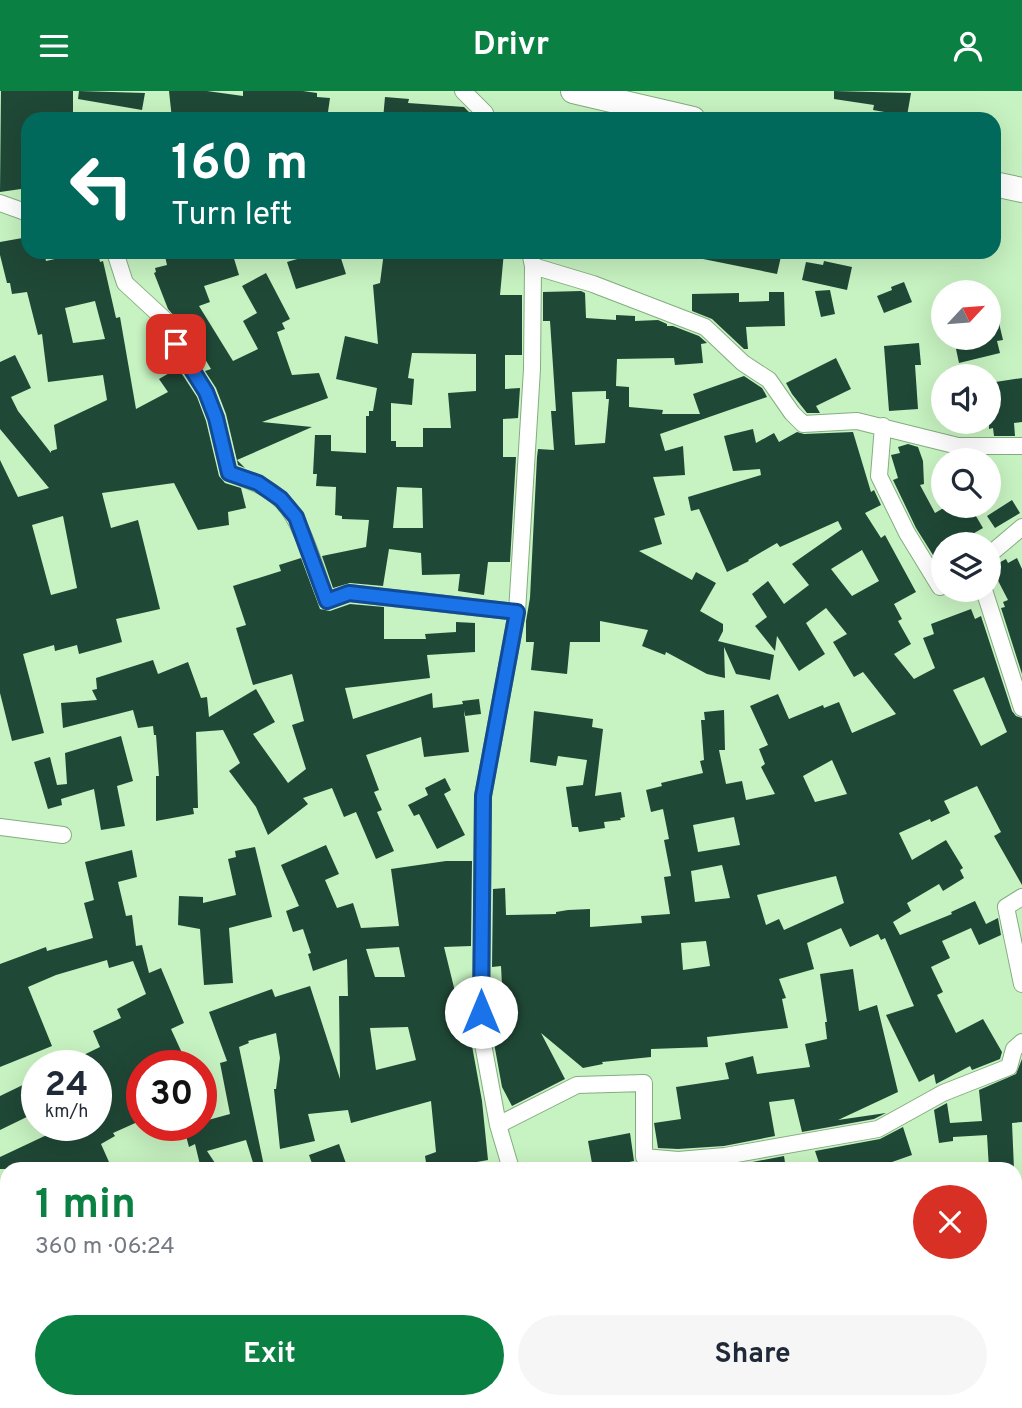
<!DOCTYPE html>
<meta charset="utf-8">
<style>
:root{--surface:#fff;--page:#f6f6f7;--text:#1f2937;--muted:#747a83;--accent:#0b8043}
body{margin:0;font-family:Overpass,sans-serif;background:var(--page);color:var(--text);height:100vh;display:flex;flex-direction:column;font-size:26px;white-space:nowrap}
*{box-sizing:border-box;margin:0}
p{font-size:23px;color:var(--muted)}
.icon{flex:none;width:38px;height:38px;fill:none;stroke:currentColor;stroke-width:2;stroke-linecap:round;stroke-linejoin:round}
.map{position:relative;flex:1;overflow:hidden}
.drawer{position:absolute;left:0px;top:1071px;width:1022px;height:247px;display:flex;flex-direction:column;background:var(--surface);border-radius:21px 21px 0 0;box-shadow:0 7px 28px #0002}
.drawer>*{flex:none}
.top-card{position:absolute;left:21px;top:21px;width:980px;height:147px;border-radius:21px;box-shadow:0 7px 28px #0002;background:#00695c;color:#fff;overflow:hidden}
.needle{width:46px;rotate:64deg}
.fabs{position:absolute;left:931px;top:189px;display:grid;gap:14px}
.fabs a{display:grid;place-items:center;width:70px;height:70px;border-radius:50%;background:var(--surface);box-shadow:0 7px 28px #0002;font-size:35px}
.speed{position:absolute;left:21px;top:959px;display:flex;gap:14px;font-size:35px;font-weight:700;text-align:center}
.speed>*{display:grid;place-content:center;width:91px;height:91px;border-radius:50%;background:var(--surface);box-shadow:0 7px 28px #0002;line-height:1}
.speed small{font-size:18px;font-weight:400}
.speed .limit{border:10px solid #d22;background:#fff;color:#111}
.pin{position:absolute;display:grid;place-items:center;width:60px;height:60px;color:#fff;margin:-30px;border-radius:14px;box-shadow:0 4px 10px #0006}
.me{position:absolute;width:77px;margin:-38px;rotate:0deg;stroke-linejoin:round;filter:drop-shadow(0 0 5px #0008)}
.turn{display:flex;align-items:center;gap:24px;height:147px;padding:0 35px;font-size:32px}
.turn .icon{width:91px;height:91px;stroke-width:2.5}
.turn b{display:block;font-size:49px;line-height:60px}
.round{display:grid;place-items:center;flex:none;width:74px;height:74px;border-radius:37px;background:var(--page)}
.headline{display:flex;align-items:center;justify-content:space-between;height:119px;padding:0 35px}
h1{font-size:42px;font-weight:700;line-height:52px;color:var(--accent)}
.primary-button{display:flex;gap:14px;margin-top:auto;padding:14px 35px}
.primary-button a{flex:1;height:80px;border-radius:42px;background:var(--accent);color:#fff;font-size:28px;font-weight:700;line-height:80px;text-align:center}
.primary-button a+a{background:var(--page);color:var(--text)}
header{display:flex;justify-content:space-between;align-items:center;height:91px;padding:0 35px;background:var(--accent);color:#fff;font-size:32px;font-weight:700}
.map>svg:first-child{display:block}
.building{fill:#204836;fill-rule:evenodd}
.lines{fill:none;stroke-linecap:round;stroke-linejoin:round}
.minor-casing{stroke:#84ad7f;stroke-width:18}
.primary-casing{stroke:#84ad7f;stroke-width:26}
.minor{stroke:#fff;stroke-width:16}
.primary{stroke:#fff;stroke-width:24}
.route-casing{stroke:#114b97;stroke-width:18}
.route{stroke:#1a73e8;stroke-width:12}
</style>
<header><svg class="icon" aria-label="menu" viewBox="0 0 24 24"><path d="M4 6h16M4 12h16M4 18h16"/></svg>Drivr<svg class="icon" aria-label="person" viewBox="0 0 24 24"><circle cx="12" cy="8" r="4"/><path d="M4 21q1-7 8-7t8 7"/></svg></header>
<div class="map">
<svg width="1022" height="1317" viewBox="0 0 1022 1317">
<rect width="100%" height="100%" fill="#c7f2c1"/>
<!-- building -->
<path class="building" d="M1 0H73V28H28V97L0 101Z
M79 0 145 2 142 19 78 8Z
M169 0H207L243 5V0H303L317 2V6L330 7 327 28H172Z
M834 0 911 2 907 25 873 19 874 14 834 8Z
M385 6 409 8 408 12 464 16 476 28H383Z
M28 146V161H44L46 170 86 161H98L100 171 103 170 116 227 120 226 136 318 168 301 159 288 178 277 197 306 206 330 219 385 225 392 241 397 246 417 228 421 229 434 198 439 174 392 102 402 111 437 138 429 160 518 116 528 122 551 79 563 77 554 55 560 54 554 23 563 44 642 12 650 0 602V369L18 406 49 397 0 338V271L15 264 31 297 11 306 18 320 51 362V360L57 358 54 334 107 309 103 284 48 291 42 243 38 244 27 201 12 203 10 192H7L0 164V151ZM95 210 105 248 73 252 65 217ZM63 425 77 497 51 504 32 434Z
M164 161H232L239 184 204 195 210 211 199 215 233 270 258 258 243 230 257 222 242 195 266 182 290 228 282 232 285 238 277 241 292 284 319 282 328 307 262 331 312 336 237 369 245 377 238 374 226 323 216 297 205 280 211 278 178 223 174 225 168 218 154 182 156 181 155 177 167 174Z
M321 161H339L346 183 296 198 287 171Z
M384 161H434L461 167V161H504L500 204H522V264H505V298L520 297 518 327 503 328V366H516L510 471H488L484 504 458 500 460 483 422 484 421 462 389 458 383 495 350 492 333 497 322 465 366 456 369 429 342 428V425L335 424 336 396 316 395 317 383H313L315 344H331V360L366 362V325H369V320H373L377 297 336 288 345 245 378 253 373 194 380 192ZM412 262 476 263V300L448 302 451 337H423V356H396V350H391V312L412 314 414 288 408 287ZM397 396 422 397 423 437H393Z
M699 161H782L777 183 698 167Z
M824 170 852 176 847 199 802 189 806 171 823 174Z
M904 191 912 211 884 222 877 205 892 199 891 196Z
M830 199 835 223 821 226 815 200Z
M581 200 585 202 586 227 616 229V224L635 225V230L658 229 667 233V235H673L699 245 707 252 701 253 703 272 675 274 674 267 617 268 616 295 629 296V316L663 319 662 323H700L693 303 744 285 762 297 765 302 767 306 660 343 665 360 683 355 685 384 653 386 665 424 654 427 662 453 639 460 692 489 696 481 716 492 700 520 723 533V540L718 550 774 564 770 589 736 583 724 556 725 587 707 583 666 561 665 564 642 555 648 539 600 530V551H570L567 583 531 579 534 551H526V530L530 507 537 366 538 358 554 359 551 320H556L550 230H543V201ZM606 300V308H609L605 352 575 354 572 301Z
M769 201H784L785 235 746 236 748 258H744L712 228 692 220V203L739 202V211L769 210Z
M989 211H994L1003 249 997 250 1000 262 959 272 956 258 967 255 965 247H989Z
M919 252 921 274H915L918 318 889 320 884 255Z
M836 267 851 298 816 315 820 322H807L792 303 786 292Z
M1022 287V331L1014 332 1015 345H994L993 337 989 338V292Z
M753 338 756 352 774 342 779 351 797 341 804 343 853 341 871 401 874 399 881 414 865 422 881 447 885 444 916 501 894 513 902 528 898 530 911 553 894 563 914 588 935 577 923 547 934 543 931 533 971 518 975 528 981 525 1012 620 1016 625 1022 627V794L994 745 1001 741 977 695 944 710 950 722 931 731 930 728 899 742 912 769 946 749 963 777 960 779 964 787 943 800 939 793 907 812 911 820 893 831 900 844 952 823 951 821 975 810 986 833 998 827 1001 844 979 854 971 837 942 850 950 867 931 876 943 901 937 904 956 942 983 928 1002 961 1000 968 972 979 970 975 936 993 934 983 919 991 886 924 914 915 885 847 881 849 878 843 850 856 841 837 807 852 814 878 779 888 786 907 782 908 788 937 707 946 708 956 651 958V966L602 971 603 973 583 977 541 942 565 988 512 1015 502 996 492 941V935L504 933 501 875 492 876 493 798 505 797 506 824 556 823V821L568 819 590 818V836L642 832 641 825 670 823 664 786 671 785 664 749 669 748 663 718 651 721 646 699 662 695 661 692 703 682 700 670 704 669 701 629H705L704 621 724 619 725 659H719L726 693 742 690 746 709 775 703 761 676 765 673 759 658 768 654 750 615 778 603 789 628 823 614 824 617 839 611 852 642 896 623 863 581 854 586 833 551 847 543 826 517 806 532 825 563 799 580 777 545 775 560 755 535 767 526 752 503 768 490 784 513 809 494 792 473 842 438 838 430 780 456 777 452 748 469 749 470 727 481 699 418 691 420 688 406 761 384 760 378 733 380 724 345ZM862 459 879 490 852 505 831 478ZM984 586 1007 641 981 655 953 599ZM832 669 847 703 815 711 803 685ZM734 726 740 754 698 761 693 734ZM722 774 730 807 695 811 691 780ZM836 785 844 812 784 839 779 828 766 834 757 804ZM706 850 710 875 683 879 681 852Z
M908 353 918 356 923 370 924 393 920 394 935 422 947 415H970L983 437 955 453H943V480L916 437 893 389 898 387 891 364 900 362 898 356Z
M1012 409 1020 422 995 437 987 425Z
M301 467 320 518 330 520 350 513 384 516V548H426L425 543 456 541V531L475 532V561L427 564 430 587 345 597 353 628 432 602 433 617 463 613 462 610 479 608 481 623 464 625V619L469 661 424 666 421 646 366 664 379 699 374 701 382 719 377 721 394 760 376 768 356 721 344 726 332 697 303 707 308 713 268 744 256 716 229 680 240 672 223 639 196 641 198 717H193L194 723 156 730V685H159L156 644H154L153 635 138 637 133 619 63 637 61 612 97 609 92 599 97 598 96 587 153 569 158 583 188 571 201 607 207 606 209 626 256 598 275 631 253 643 288 692 306 678 292 634 304 630 292 583 253 594 236 537 246 534 233 495 281 480 279 474Z
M1017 467 1022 478V583L1001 517 1005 516 1003 511 1008 509 991 476 1006 468 1008 472Z
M534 620 593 628 592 636 603 638 595 705 621 701 625 726 620 727 621 729 604 731 605 737 579 741 578 736H572L566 696 583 694 587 669 558 665 556 675 530 671Z
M121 645 133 690 117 695 125 735 101 739 94 698 61 708 62 714 48 718 34 671 50 666 57 694 67 693 65 662Z
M445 687 451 699 444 703 465 744 437 758 419 723 414 725 408 714 428 704 425 697Z
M326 754 339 783 325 789 337 817 353 812 361 837 399 835 391 778 446 770H472L471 855 444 856 463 933 468 932 469 938 482 1010 488 1069 477 1071 478 1078H427L425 1065 436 1061 431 1010 351 1032 348 1019 308 1023 315 1050 280 1058 274 998H276L280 967 276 942 248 950 249 952 239 956 264 1075 255 1078 246 1049 207 1060 219 1078H201L195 1053 189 1056 183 1034H201V1031L230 1023 220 972 227 970 209 921 272 898 275 906 310 895 340 988 339 905H348L347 868 313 880 308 863 311 862 303 838 293 841 286 820 299 815 281 774ZM399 856 405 886H375L366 858ZM408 936 416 969 376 979 370 937Z
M255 756 272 826 229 837 233 892 204 894 200 838 178 834 179 805 203 806V812L236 804 228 768 236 766 235 760Z
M132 759 137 786 118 791 126 825 132 824 136 855 142 854 149 882 161 877 184 932 171 938 188 975H142V1029L113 1042 115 1045 101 1053 109 1071 93 1078H0V1066L68 1034H96V975H61L100 956 93 940 121 927 117 918 146 903 133 870 109 877 107 869 56 884 28 896 52 955 0 976V873L46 856 47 860 93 847 84 812 94 809 85 771Z
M853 878 859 920 877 914 898 1001 838 1029 886 1022 874 1028 802 1041 794 1008 769 1011 775 1045 724 1055 678 1058 658 1057 654 1032 681 1028 676 996 729 988 725 972 753 965 757 983 810 976 805 953 827 948 825 931H827L820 883Z
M1022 968V1031L1012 1032 1014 1078H989L987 1044 953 1046V1050L939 1052 934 1019 947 1012 950 1032 982 1030 979 999 1016 983Z
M29 991 37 1007V1021L0 1039V1005Z
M903 1036 912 1064 872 1078H821L815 1060 880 1048Z
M630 1042 634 1070 610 1075V1078H593L588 1050Z
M339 1053 348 1078H314L309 1064Z
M784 1065 786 1078H743L742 1073Z"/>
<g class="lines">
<!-- minor casing -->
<g class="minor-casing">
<path id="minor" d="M463 0 485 22 487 28
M0 112 28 122
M115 161 125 192 164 228 176 253 206 301 216 327 229 382C248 389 268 395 282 410 303 431 316 481 327 510L349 502 517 521
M533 175 593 193 705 236 743 272 769 289 792 322 803 333 857 330 958 355H1022
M883 335 879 385 907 442 940 496 943 494
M989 464 1022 436
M984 499 1022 617
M0 736 63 744
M1022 806 1006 816 1022 893
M498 1034 577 994 644 992V1066L678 1069 725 1065 878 1038 943 1002 1009 976 1014 958 1022 951
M511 1078 498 1034 481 942 483 705 517 521 532 278 533 175 530 161
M640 1311 646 1317"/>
</g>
<!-- primary casing -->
<g class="primary-casing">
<path id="primary" d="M573 0 693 28
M994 93 1022 99"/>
</g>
<!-- minor -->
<use href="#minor" class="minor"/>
<!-- primary -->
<use href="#primary" class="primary"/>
</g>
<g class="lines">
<!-- route casing -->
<g class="route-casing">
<path id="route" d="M176 253 206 301 216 327 229 382 258 392 281 408 296 426 327 510 349 502 517 521 483 705 481 921"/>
</g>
<!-- route -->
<use href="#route" class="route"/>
</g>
</svg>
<div class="fabs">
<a><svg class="needle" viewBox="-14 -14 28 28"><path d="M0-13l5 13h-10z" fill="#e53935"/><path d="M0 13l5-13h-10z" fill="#747a83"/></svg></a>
<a><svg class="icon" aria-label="sound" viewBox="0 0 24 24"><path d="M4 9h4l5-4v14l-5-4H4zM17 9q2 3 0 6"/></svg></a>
<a><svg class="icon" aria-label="search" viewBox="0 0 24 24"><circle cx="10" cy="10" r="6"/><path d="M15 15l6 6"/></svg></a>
<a><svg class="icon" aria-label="layers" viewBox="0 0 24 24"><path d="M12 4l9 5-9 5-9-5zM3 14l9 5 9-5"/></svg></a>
</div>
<div class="speed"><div>24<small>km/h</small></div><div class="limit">30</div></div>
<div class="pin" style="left:176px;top:253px;background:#d93025"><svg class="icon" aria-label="arrive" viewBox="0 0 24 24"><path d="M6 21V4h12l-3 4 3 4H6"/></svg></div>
<svg class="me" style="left:481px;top:921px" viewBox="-20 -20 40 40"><circle r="19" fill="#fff"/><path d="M0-13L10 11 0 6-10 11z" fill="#1a73e8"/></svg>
<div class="top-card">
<div class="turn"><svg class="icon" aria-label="left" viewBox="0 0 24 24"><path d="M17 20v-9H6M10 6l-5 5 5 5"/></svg><div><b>160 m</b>Turn left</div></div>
</div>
<section class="drawer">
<div class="headline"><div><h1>1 min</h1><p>360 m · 06:24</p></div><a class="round" style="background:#d93025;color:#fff"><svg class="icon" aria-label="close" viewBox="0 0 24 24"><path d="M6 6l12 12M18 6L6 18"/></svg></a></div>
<div class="primary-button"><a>Exit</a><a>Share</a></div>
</section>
</div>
